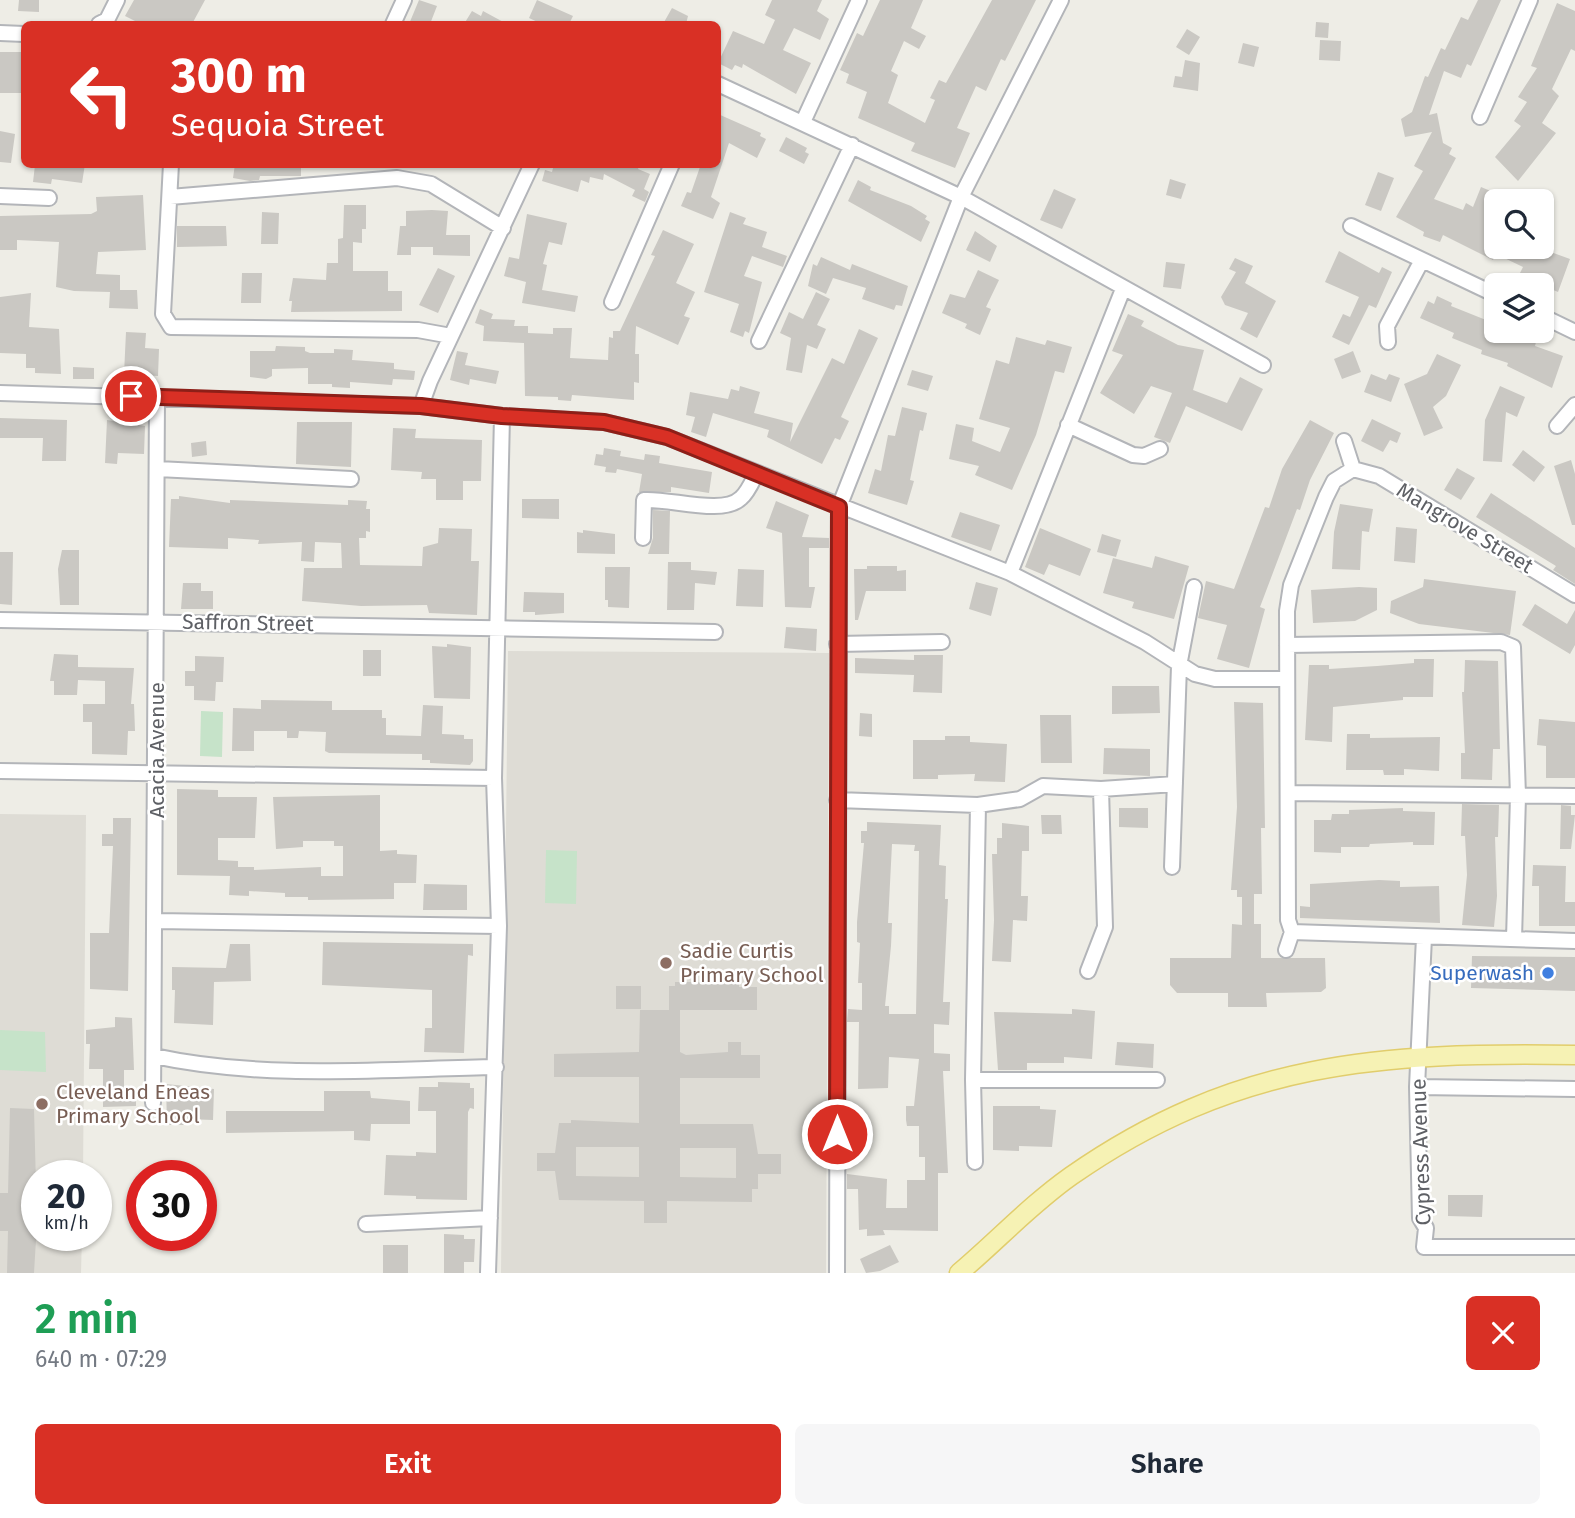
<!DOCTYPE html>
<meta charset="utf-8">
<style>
:root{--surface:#fff;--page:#f6f6f7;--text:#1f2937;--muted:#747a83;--accent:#d93025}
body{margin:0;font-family:"Fira Sans",sans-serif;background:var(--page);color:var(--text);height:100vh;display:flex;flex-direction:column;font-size:26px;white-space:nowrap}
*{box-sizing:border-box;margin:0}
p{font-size:23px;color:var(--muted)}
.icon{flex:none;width:38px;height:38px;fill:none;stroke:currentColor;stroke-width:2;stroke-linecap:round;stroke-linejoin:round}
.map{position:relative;height:1273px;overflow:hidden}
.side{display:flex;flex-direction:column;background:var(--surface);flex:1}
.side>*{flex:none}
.top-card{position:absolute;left:21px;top:21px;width:700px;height:147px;border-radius:10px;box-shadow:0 2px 5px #0004;background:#d93025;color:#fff;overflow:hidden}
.fabs{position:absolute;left:1484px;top:189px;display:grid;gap:14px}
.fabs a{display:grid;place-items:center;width:70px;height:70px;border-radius:10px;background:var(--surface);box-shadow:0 2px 5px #0004;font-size:35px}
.speed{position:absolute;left:21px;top:1160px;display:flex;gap:14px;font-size:35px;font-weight:700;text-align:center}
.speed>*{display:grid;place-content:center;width:91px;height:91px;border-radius:50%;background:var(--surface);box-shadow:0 2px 5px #0004;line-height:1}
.speed small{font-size:18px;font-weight:400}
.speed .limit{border:10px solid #d22;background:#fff;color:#111}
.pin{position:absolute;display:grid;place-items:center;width:60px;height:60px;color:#fff;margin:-30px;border:4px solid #fff;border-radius:50%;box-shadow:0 2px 7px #0007}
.me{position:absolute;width:77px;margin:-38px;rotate:0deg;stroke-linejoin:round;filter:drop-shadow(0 0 5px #0008)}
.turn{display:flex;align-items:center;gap:24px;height:147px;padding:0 35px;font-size:32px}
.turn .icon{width:91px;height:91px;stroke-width:2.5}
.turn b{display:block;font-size:49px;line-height:60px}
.round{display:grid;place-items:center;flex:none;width:74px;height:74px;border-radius:10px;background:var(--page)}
.head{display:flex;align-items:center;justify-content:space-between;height:119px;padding:0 35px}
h1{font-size:42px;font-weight:600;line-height:52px;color:#1e9e55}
.cta{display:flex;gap:14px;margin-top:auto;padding:14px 35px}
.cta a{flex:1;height:80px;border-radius:10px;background:var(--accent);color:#fff;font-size:28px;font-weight:600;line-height:80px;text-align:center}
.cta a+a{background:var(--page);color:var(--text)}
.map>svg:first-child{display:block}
.education{fill:#dedcd5}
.green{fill:#c6e3c9}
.building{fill:#cac8c3;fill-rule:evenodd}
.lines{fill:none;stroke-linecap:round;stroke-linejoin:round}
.minor-casing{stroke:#b3b5b9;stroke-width:18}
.major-casing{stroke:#e1cd6c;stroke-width:21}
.minor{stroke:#fff;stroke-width:14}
.major{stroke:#f6f2b4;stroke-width:18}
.route-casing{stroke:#8d1f18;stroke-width:18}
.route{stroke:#d93025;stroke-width:12}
.education-dot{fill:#8d6e63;stroke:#fff;stroke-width:2.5}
.shop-dot{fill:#3f7fe0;stroke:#fff;stroke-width:2.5}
.labels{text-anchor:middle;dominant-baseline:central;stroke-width:5;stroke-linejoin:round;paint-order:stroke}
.street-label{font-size:21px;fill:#5e6065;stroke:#fff}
.education-label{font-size:21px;fill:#785e54;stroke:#fff;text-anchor:start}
.shop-label{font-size:21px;fill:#366cbe;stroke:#fff;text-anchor:end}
</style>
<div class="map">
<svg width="1575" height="1273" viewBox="0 0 1575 1273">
<rect width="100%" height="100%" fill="#eeede6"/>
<!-- education -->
<path class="education" d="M508 651 829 653 826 1273H501Z
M0 814 86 815 83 1176H37V1236H82L81 1273H0Z"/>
<!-- green -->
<path class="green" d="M201 711 223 712 222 757 200 756Z
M546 850 577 851 576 904 545 903Z
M0 1030 45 1032 46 1072 0 1070Z"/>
<!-- building -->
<path class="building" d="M19 0H39V12L18 11Z
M134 0H205L192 24H141L125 16Z
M419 0 437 6 430 24H409Z
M537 0 573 16 569 24H542L529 18Z
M772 0H822L817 11 829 19 820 40 794 28 783 50 811 63 796 94 743 64 742 68 735 65 732 70 718 63 733 31 764 44 775 20 765 15Z
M880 0H923L911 28 926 36 919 49 904 41 891 71 898 75 888 103 925 123 935 100 930 98 939 80 946 83 992 0H1036L1005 61 1001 59 986 91 976 86 957 128 970 133 955 168 911 151 915 143 858 118 867 92 846 83 849 74 840 70 857 33 863 36Z
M1478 0H1501L1471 66 1467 64 1461 78 1444 71 1429 115 1437 113 1443 143 1452 148 1449 154 1456 158 1434 199 1463 210 1466 203 1473 207 1481 187 1500 195 1484 225 1496 230V247H1537L1570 259 1558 292 1519 275 1523 267 1496 254 1493 260 1443 235 1440 242 1423 236 1424 232 1396 217 1423 171 1414 166 1432 132 1405 137 1401 119 1412 112 1425 76 1428 77 1441 48 1445 50 1461 17 1468 20Z
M1557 3 1575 11V51L1571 49 1552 89 1559 96 1542 123 1556 133 1518 181 1495 157 1521 126 1514 121 1527 102 1518 97 1537 68 1531 66Z
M672 8 688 16 686 24H663Z
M472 11 481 16 483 11 507 24H464Z
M1316 22 1329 23 1328 38 1315 37Z
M1187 29 1200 37 1189 55 1176 47Z
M1320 40 1341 41 1340 61 1319 60Z
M1243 43 1259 47 1254 67 1238 63Z
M0 52H21L22 67H24L23 93H0Z
M1185 60 1200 63 1198 91 1173 87 1175 76 1182 77Z
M718 114 761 133 760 136 766 139 757 158 729 143 711 197 720 203 713 219 681 206 687 192 691 193 701 164H718Z
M0 131 15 134 11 163 0 162Z
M786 137 807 148 805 152 809 154 804 164 779 151Z
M66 164H85L82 183 52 179 51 184 33 182 35 165 65 168Z
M235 164 280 168V164H301V176H260L259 180 250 181 233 178Z
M554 164H640L638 169 650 174 644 189 649 192 645 202 632 196 635 190 604 174 603 180 590 177 589 183 581 180 578 192 542 181 545 170 552 172Z
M1378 172 1394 178 1381 211 1365 205Z
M1170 179 1186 184 1181 199 1166 195Z
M858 180 871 187 870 190 911 206 927 216 925 219 930 222 921 242 848 201Z
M1054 189 1076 199 1062 229 1040 220Z
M143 195 146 250 98 252 96 274 120 275V290H137L138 309 109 308 110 292 74 291 56 287 59 242 17 240V250H0V216L91 214 97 211 96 197Z
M344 205H366V229H362V243L353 242V271H388V291H402V311L291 312 292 301H289L293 278 326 280 327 263H338V239L343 238Z
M432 210 448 211 446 235H470V256L433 255V247H411V255H397L400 226H406V211Z
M262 212 279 213 278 244H261Z
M730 212 746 218 743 224 767 232 762 247 787 256 783 267 752 256 744 276 762 282 749 333 745 331 743 337 730 332 739 304 704 292Z
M527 214 567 223 562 245 549 242 543 264 547 265 542 290 578 296 575 312 522 303 526 282 504 276 509 257 519 259Z
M177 226H226L227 246 177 247Z
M663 230 694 244 676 283 695 292 684 316 690 318 678 345 636 326 635 354H639V383L634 382V400L572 395 571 401 558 400V397L525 396 524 343 483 341 484 326 475 323 480 309 493 314 491 319 515 320 514 326H528V333L553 334V328H572L570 358 608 360 609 337 613 338V331H620L655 256 651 255Z
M975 231 997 246 990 262 966 250Z
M1339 251 1379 273 1382 267 1392 272 1376 308 1369 305 1349 345 1332 337 1343 314 1350 317 1359 297 1325 282Z
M821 257 850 270 852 264 908 286 902 306 896 305 894 310 862 299 866 288 833 278 826 294 808 286 813 264 817 266Z
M1235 258 1253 266 1245 283 1276 301 1257 338 1240 329 1248 313 1225 305 1221 297 1236 272 1229 269Z
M1166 262 1185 264 1181 289 1163 287Z
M438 268 455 276 438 313 419 305Z
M978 270 999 280 986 307 991 309 980 335 965 328 967 324 942 313 950 294 965 298Z
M242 273H262L261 303H241Z
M816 292 830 299 817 325 826 329 817 349 807 345 802 373 786 370 791 338 780 333 789 312 803 319Z
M31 293 29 327 59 329 61 374 35 373V368H26V354L0 353V297Z
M1437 296 1452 303 1451 306 1496 324V331H1512L1536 342 1535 346 1563 356 1552 388 1507 366 1508 363 1481 354 1482 350 1452 338 1454 333 1420 318 1428 301 1434 304Z
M1128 314 1144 321 1141 326 1178 345 1204 350 1193 390 1227 403 1240 377 1263 389 1242 431 1186 406 1170 443 1154 437 1172 393 1151 386 1134 414 1100 393 1123 355 1112 351Z
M859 329 878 338 841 417 849 421 840 440 835 438 822 464 767 437 769 430 713 413 706 437 691 432 695 417 686 415 690 392 728 399 731 389 739 391 740 386 760 392 754 413 793 423 790 442 832 358 844 364Z
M126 332 146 333 145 348 159 349 158 376 124 374Z
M1016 337 1045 345 1047 340 1072 347 1064 373 1055 371 1036 435 1012 490 975 475 979 466 949 459 956 424 974 428 972 441 1000 452 1010 428 979 419 996 360 1009 364Z
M276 346 305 347V351L310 353H334V349L353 350 352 360 394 363V369L415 371 414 380 393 379 392 385 350 382V388L332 387V384H308V368L272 369V376L266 379 250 377V351H275Z
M457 351 468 353 465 365 499 371 496 384 470 379 469 385 450 380Z
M1353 351 1361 372 1342 379 1334 359Z
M1437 354 1461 365 1446 396 1433 407 1443 428 1424 436 1404 384 1427 374Z
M73 367 94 368V379H73Z
M912 370 933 376 928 391 907 385Z
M1371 374 1386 380 1389 374 1400 378 1391 402 1364 392Z
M1500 386 1525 397 1517 417 1506 412 1502 462 1483 461 1485 420Z
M902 407 927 413 923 431 920 430 910 480 914 481 907 505 868 493 875 469 881 471 888 435 895 436Z
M0 418 67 420 66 461H42L43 438H0Z
M1372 419 1401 433 1397 443 1390 440 1383 452 1361 441Z
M107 420 145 426 144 454 118 453 117 464 105 463Z
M1310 420 1334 433 1310 480 1300 510 1297 509 1260 607 1265 609 1249 668 1217 659 1227 625 1198 618 1206 581 1234 589 1265 507 1269 508 1282 469Z
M297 422H352L351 467 296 464Z
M393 428 416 429 415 438 482 440 481 481H463V500H436V479H421L422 472 391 470Z
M206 441 207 455 192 457 191 443Z
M604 448 621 451 620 456 644 460 645 454 660 456 659 463 712 472 709 493 671 487V492H639L642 474 617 469 616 473 605 472 606 467 594 465 596 454 603 455Z
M1523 450 1545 467 1534 482 1512 465Z
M1571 460 1575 474V525H1572L1554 466Z
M1457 468 1475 478 1461 500 1444 490Z
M1491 493 1575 548V584L1553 570 1556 566 1476 517Z
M179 496 230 503V500L348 505V500L367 501 366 509H370V532L366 531V538H359L360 565 422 566 423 547 438 543 439 528 472 529 471 561H479L477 615 429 613 427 605 361 606 302 601 304 568H342L341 543 315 542 314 562 301 561 302 542 258 544 259 540 228 538V549L169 547 171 499H179Z
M522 499H559V519L522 518Z
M776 501 809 515 802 537 829 538V548H809V587H815L811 608 785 607 782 533 766 528Z
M1340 504 1373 509 1369 532 1362 531 1360 570 1332 569 1334 532Z
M653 510 670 511 669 554H648L653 538Z
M960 512 1000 525 991 551 951 537Z
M1396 527 1417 529 1415 563 1394 561Z
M1040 528 1091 549 1080 576 1049 564 1044 575 1025 567Z
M583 530 615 534V554L577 553V532L583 533Z
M1102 534 1121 540 1116 557 1097 552Z
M62 550H79V605H60L58 569Z
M0 552H13L12 605 0 604Z
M1155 556 1189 566 1174 619 1132 608 1134 602 1103 593 1113 558 1152 568Z
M668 562H691V570L717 572 715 585 695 583 694 610H667Z
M867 566H897V571L906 570V591H866L858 620H855L854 569H867Z
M605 567H630L629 608 608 607V600H605Z
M738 569 764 570 763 607 736 606Z
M1424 579 1516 591 1510 635 1419 624 1390 613 1391 601 1423 587Z
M976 582 998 588 991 616 969 609Z
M183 583H201V591H213V609H181Z
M1359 587 1377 588V610L1355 621 1313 623 1311 590Z
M524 592 564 593V613L535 615V612H523Z
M1535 604 1567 624 1575 610V645L1570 654 1522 625Z
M786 627 817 629 816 651 784 648Z
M447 644 471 647 470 699 434 698 432 646 447 647Z
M363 650H381V676H363Z
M54 654 78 655V667L134 668 131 704H134L135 731H128L127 755 92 754V722H83V704H105V681L78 680 77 695H54V681H50Z
M914 655H943L942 693 913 692 914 675 855 673V658L914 660Z
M195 656 224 657 223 682H216L215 701 194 700V686H185V671H195Z
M1414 659H1434L1433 697H1403V700L1333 707 1332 742 1305 740 1309 665H1329V669L1377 666 1414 663Z
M1465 660 1498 661 1500 749H1493L1492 780 1461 779V753H1465L1462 692H1464Z
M1112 686H1159L1160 713 1112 714Z
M261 700 332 701V710H382V718H386V735L421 736 423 705 443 706 442 734 464 735V739H473V761L470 765 430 763V760H422V754L329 753 325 751 326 732 299 731 298 738H287V731H254V751H232L233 708 261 709Z
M1234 702 1263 703 1265 828H1261L1262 894H1254V924H1261V958H1325L1326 988 1321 992 1266 993 1267 1007H1228V993H1177L1170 985V958H1231L1232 924 1242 925V897H1237V890H1231L1237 807Z
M860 713 872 714V737L859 736Z
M1040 715H1071L1072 763H1041Z
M1539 719 1575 722V778H1546V746L1537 745Z
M1347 734H1370V738L1440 737 1439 771 1404 769V775H1384L1383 770H1346Z
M945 736H970V742L1007 744 1005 782 974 781 975 774 938 775V779H913V740H945Z
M1104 748 1150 749V776L1103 774Z
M177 789 218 790V797H257L255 838H218V860L238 861V867H254V870L321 867V876H343V846H334V841H303V847L276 849 273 797 380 795V851L397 850V854L417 855 416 883H394V899L308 900V897H285V893L249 891V896L229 895 230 876 177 875Z
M1462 804 1499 805 1498 837H1495L1497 896 1494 927 1462 925 1467 875 1465 836H1461Z
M1561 805 1571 806V815H1575L1571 849H1560Z
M1119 808H1148V828L1119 827Z
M1403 808V811L1435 812 1434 845H1413V842L1370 844 1369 847H1341V853L1314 852V820H1331L1332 814H1349V810Z
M1041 815H1061L1062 834H1042Z
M113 818H131L128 991 90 989V933H109L113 846H102V834H113Z
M867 822 941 825 939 865 946 866 945 899H948L943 1002H950L949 1025 934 1024V1053L950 1054V1071H943L948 1173H938V1231L883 1230 885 1235 867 1236V1229L859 1230 858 1189H847V1174L887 1179 886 1208H907V1180H925V1157H919V1126H907L906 1120V1106H914L919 1059 889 1057 888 1088 858 1089 859 1022H847L848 1009 862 1010V983H858L860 943 857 942V922L864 843H861V831H867ZM892 844 915 845 914 851H919L916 1014H889V1006H885L891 946 892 923H888Z
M1002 823 1029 826V851H1022L1021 896H1028L1027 921 1013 920 1011 962 992 961 994 920 992 854H997V838H1002Z
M1533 865 1566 866 1565 902H1575V926H1539V886H1532Z
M1379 880 1400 881V887L1439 886 1440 923 1300 918V906L1310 907V884Z
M424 884 467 885V910H423Z
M323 942 473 944V956L468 955 464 1053 424 1052 425 1028H432V990L322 985Z
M230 944H250L251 981 214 982 213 1025 174 1023 175 990H172V967L226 968Z
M1472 956 1575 957V991L1471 988Z
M726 975H739V987H757V1010H680V1052L686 1055 728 1052V1042H741V1055H760V1078H680V1124H753L758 1154H781V1174H758V1189H752V1202L667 1201V1223H644V1201L559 1200 555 1171H537V1153H555L559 1123H571V1120L639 1123V1077H554V1054L639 1052 640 1010H669V986H675V982H726ZM576 1147H639V1177L576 1176ZM680 1148H736V1178L680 1177Z
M616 986H641V1009H616Z
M1072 1009 1095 1011 1092 1059 1064 1057V1063H1027V1070H998L994 1012 1072 1014Z
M115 1017 132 1018 134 1070H124V1092H136V1106L103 1107V1069H89L90 1044H86V1030L115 1027Z
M1117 1042 1154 1044 1153 1068 1115 1065Z
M438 1082 470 1083V1088H474V1109L470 1108 468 1112 467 1200 416 1199V1196L384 1195 386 1155 416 1156V1152L436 1153V1111H418L419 1087H438Z
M166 1084 214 1089 213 1120 186 1119V1125H167Z
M324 1091H370L371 1098 410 1101V1124H371L370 1141 354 1140V1131L226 1133V1111H324Z
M993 1106H1040V1109L1056 1110 1052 1147 1019 1146V1151L993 1150Z
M10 1108 34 1109 37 1223 34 1273H7L8 1231H0V1193H8Z
M1448 1195H1483L1482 1217 1448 1216Z
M444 1234 464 1235V1239H475L474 1262H464V1273H444Z
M383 1245H408V1273H383Z
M890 1245 899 1262 880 1271 866 1273 860 1259Z"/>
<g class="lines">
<!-- minor casing -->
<g class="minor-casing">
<path id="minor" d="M99 24 107 20 117 0
M393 24 404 0
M0 33 24 34
M718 84 961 197 1263 365
M1480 117 1530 0
M803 122 859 0
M171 164 163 314 171 327 418 330 451 336
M0 196 49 198
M170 197 397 178 431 184 503 228
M1351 226 1496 295
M612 302 672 164
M1542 316 1575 332
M759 341 852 145
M1388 342 1387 326 1422 260
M0 393 421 406 502 416 604 422 667 437 1010 573 1145 642 1195 674 1215 679H1287
M421 406 430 381 532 164
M1068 425 1133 455 1144 456 1160 449
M1557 426 1575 405
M1344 441 1353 469
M158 469 351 479
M1353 469 1379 476 1575 595
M643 538 644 500C670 498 723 516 741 498 748 492 752 482 756 474
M1010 573 1123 289
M0 620 715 632
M837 644 942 642
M1287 645 1501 642 1513 647 1518 796 1514 939
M0 771 494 778
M1288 793 1575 796
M837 800 978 805 973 1080 975 1162
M978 805 1020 799 1043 786 1101 789 1175 784
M1172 867 1179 666 1194 587
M156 921 499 926
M1292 932 1575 941
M1424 937 1417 1087 1420 1218 1426 1228 1424 1247H1575
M1286 950 1292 932 1288 920 1287 611 1291 585 1326 497 1334 481 1353 469
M1088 971 1105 927 1101 789
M154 1056C264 1080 384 1069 496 1067
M973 1080H1157
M1417 1087 1575 1089
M153 1103 157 397
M366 1224 490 1218
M488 1273 499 926 494 778 502 416
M837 1273 839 507 961 197 1061 0"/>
</g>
<!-- major casing -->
<g class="major-casing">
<path id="major" d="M959 1273C997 1241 1030 1205 1071 1176 1236 1061 1381 1052 1575 1055"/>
</g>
<!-- minor -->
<use href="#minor" class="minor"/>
<!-- major -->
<use href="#major" class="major"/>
</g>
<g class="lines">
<!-- route casing -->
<g class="route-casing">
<path id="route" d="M131 396 421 406 502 416 604 422 667 437 839 507 837 1134"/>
</g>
<!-- route -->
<use href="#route" class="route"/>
</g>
<!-- markers -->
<g class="education-dot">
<circle cx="666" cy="963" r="7"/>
<circle cx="42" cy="1104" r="7"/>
</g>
<circle class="shop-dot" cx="1548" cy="973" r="7"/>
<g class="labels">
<!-- street labels -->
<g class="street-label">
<text transform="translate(1465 528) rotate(31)">Mangrove Street</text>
<text transform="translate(248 623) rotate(1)">Saffron Street</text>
<text transform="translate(157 750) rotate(-90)">Acacia Avenue</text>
<text transform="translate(1421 1152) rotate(-92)">Cypress Avenue</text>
</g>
<!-- education labels -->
<g class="education-label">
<text x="680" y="951">Sadie Curtis<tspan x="680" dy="24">Primary School</tspan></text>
<text x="56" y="1092">Cleveland Eneas<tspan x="56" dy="24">Primary School</tspan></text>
</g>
<!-- shop labels -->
<g class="shop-label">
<text x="1534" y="973">Superwash</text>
</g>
</g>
</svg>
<div class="fabs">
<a><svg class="icon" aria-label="search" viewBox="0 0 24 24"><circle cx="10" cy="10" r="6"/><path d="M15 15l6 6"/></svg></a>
<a><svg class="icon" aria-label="layers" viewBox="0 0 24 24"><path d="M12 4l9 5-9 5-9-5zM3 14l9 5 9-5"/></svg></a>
</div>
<div class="speed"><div>20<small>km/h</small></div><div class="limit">30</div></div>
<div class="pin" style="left:131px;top:396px;background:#d93025"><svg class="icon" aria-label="arrive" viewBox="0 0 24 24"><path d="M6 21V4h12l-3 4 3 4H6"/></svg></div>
<svg class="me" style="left:837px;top:1134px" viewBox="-20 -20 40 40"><circle r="17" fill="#d93025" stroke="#fff" stroke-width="3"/><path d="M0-11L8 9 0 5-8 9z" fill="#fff"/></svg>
<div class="top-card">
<div class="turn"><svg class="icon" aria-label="left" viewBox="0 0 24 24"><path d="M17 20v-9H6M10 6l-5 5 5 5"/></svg><div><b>300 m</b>Sequoia Street</div></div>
</div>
</div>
<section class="side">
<div class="head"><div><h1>2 min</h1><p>640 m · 07:29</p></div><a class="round" style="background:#d93025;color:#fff"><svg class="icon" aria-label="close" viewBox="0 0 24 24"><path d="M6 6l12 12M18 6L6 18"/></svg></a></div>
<div class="cta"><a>Exit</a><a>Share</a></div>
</section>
